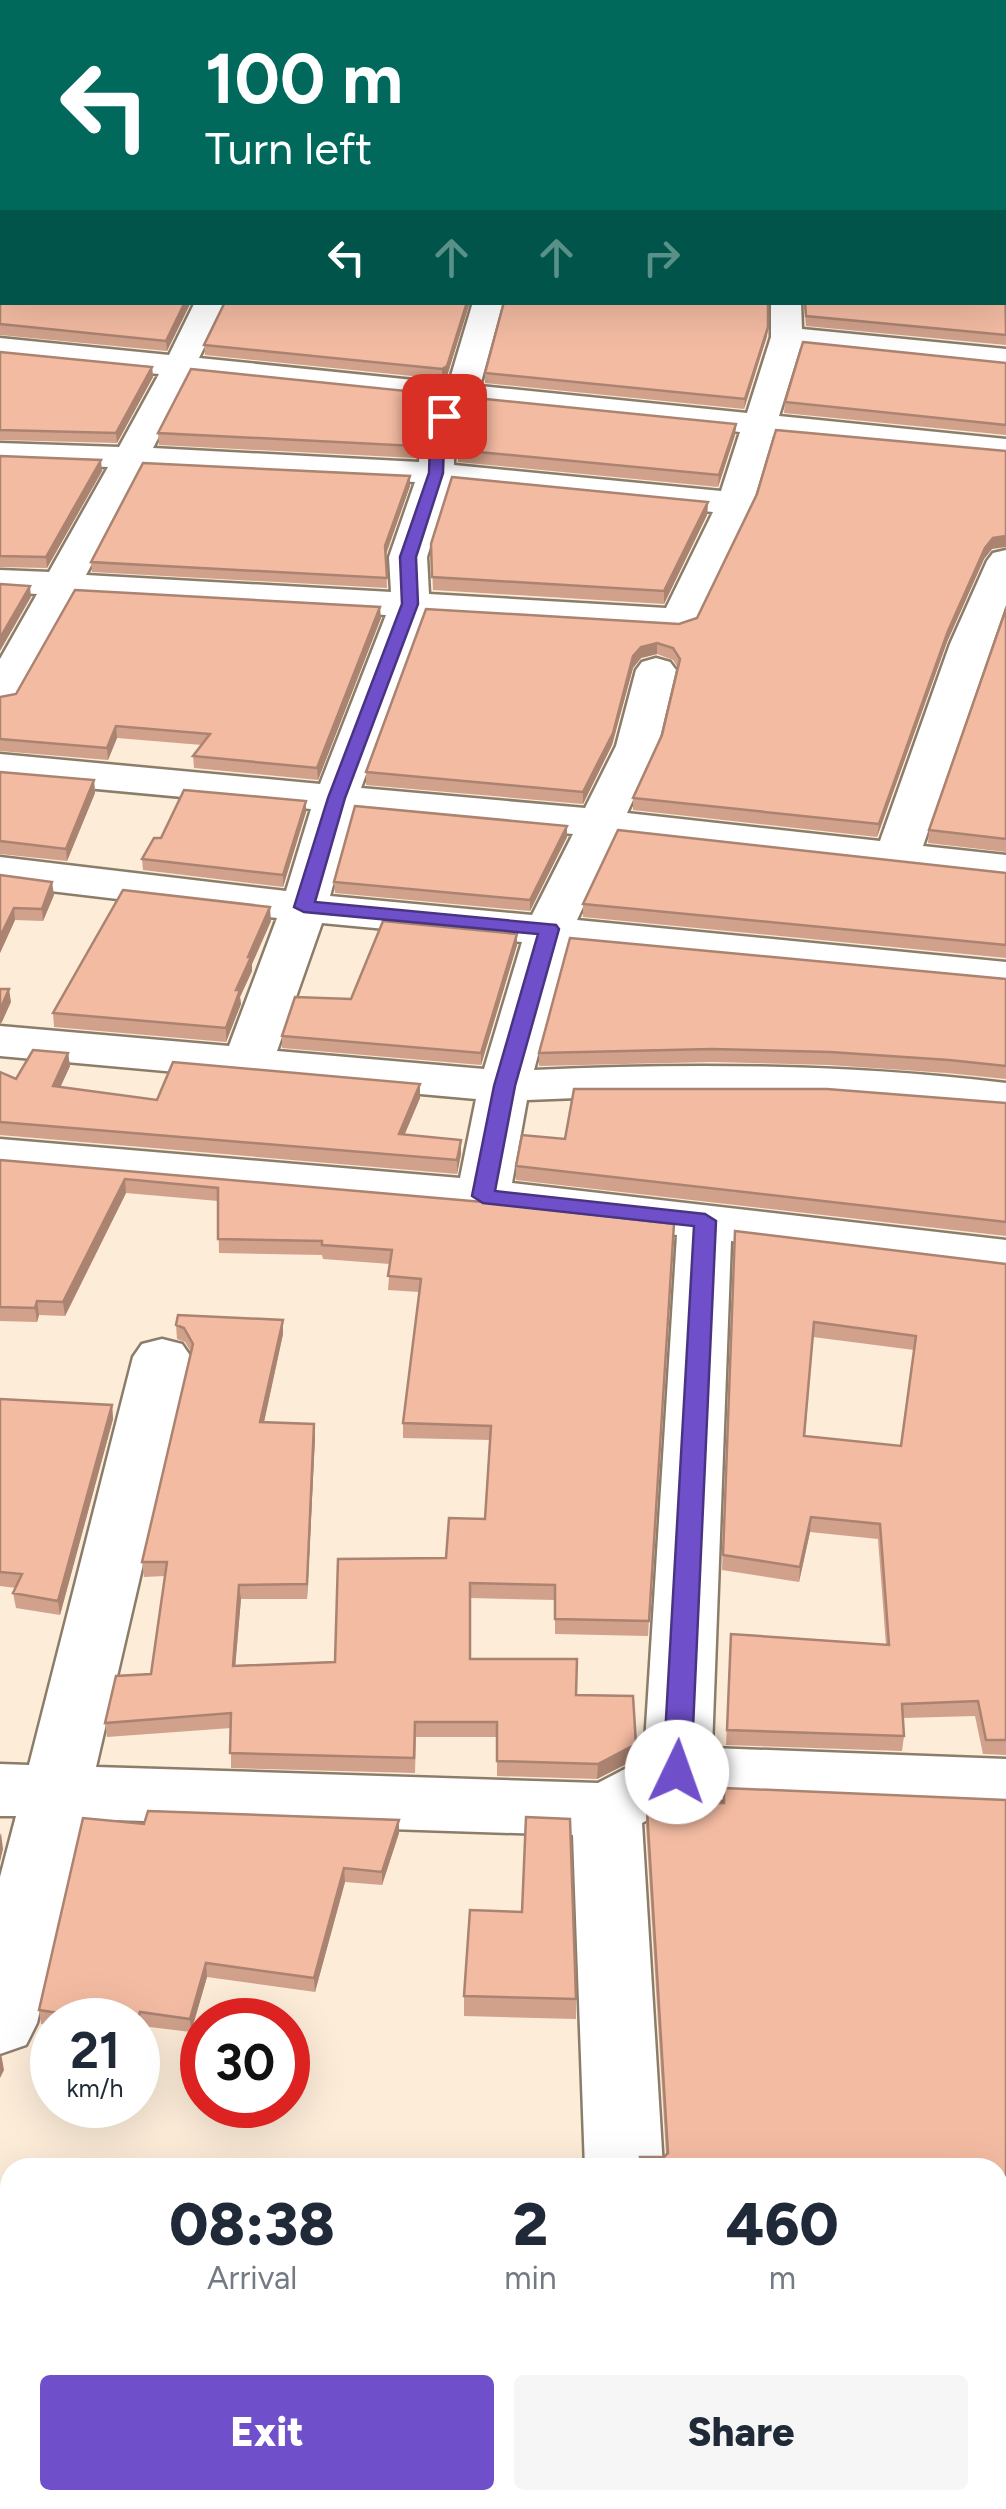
<!DOCTYPE html>
<style>
:root{--surface:#fff;--page:#f6f6f7;--text:#1f2937;--muted:#747a83;--accent:#7050ca}
body{margin:0;font-family:Figtree,sans-serif;background:var(--page);color:var(--text);height:100vh;display:flex;flex-direction:column;font-size:38px;white-space:nowrap}
*{box-sizing:border-box;margin:0}
p{font-size:32px;color:var(--muted)}
.icon{flex:none;width:55px;height:55px;fill:none;stroke:currentColor;stroke-width:2;stroke-linecap:round;stroke-linejoin:round}
.map{position:relative;flex:1;overflow:hidden}
.drawer{position:absolute;left:0px;top:2158px;width:1008px;height:352px;display:flex;flex-direction:column;background:var(--surface);border-radius:30px 30px 0 0;box-shadow:0 10px 40px #0002}
.drawer>*{flex:none}
.banner{position:absolute;left:0px;top:0px;width:1008px;height:305px;box-shadow:0 10px 40px #0002;background:#00695c;color:#fff;overflow:hidden}
.speed{position:absolute;left:30px;top:1998px;display:flex;gap:20px;font-size:50px;font-weight:700;text-align:center}
.speed>*{display:grid;place-content:center;width:130px;height:130px;border-radius:50%;background:var(--surface);box-shadow:0 10px 40px #0002;line-height:1}
.speed small{font-size:25px;font-weight:400}
.speed .limit{border:15px solid #d22;background:#fff;color:#111}
.pin{position:absolute;display:grid;place-items:center;width:85px;height:85px;color:#fff;margin:-42px;border-radius:20px;box-shadow:0 5px 15px #0006}
.me{position:absolute;width:110px;margin:-55px;rotate:3deg;stroke-linejoin:round;filter:drop-shadow(0 0 8px #0008)}
.turn{display:flex;align-items:center;gap:35px;height:210px;padding:0 40px;font-size:45px}
.turn .icon{width:130px;height:130px;stroke-width:2.5}
.turn b{display:block;font-size:70px;line-height:85px}
.lanes{display:flex;align-items:center;height:95px;padding:0 40px;background:#0003;justify-content:center;gap:50px;direction:ltr}
.lanes .off{opacity:.35}
.eta{display:flex;justify-content:space-evenly;align-items:center;height:170px;text-align:center}
.eta b{font-size:60px;font-weight:800;line-height:70px}
.primary-button{display:flex;gap:20px;margin-top:auto;padding:20px 40px}
.primary-button a{flex:1;height:115px;border-radius:10px;background:var(--accent);color:#fff;font-size:40px;font-weight:800;line-height:115px;text-align:center}
.primary-button a+a{background:var(--page);color:var(--text)}
.map>svg:first-child{display:block}
.lines{fill:none;stroke-linecap:round;stroke-linejoin:round}
.street-casing{stroke:#8c7d6b;stroke-width:5}
.street{fill:#fff;fill-rule:evenodd}
.wall{fill:#d1a18b;fill-rule:evenodd}
.shaded-wall{fill:#aa8371}
.building{fill:#f3bba2;stroke:#aa8371;stroke-width:2.5;fill-rule:evenodd}
.route{fill:#7050ca;stroke:#493483;stroke-width:2.5}
</style>
<div class="map">
<svg width="1006" height="2509" viewBox="0 0 1006 2509">
<rect width="100%" height="100%" fill="#fcecd8"/>
<g class="lines">
<!-- street casing -->
<g class="street-casing">
<path id="street" d="M0 112H2V128H0Z
M1005 136H1006V152H1005Z
M1005 206H1006V224H1005Z
M1005 253H1006V271H1005Z
M195 302H226L199 358 443 383 450 379 473 302H503L480 386 747 413 771 337V302H801L802 329 1006 349V369L800 348 779 416 1006 439V459L773 436 753 503 693 628 679 632 424 617 361 788 585 808 616 746 636 670 642 662 656 658 670 662 676 670 658 746 627 813 880 841 950 644 987 561 993 553 1006 550V605L923 846 1006 855V883L615 838 577 920 1006 962V990L567 947 534 1070C692 1063 848 1064 1006 1083V1113C843 1094 690 1093 527 1100L512 1183 1006 1240V1274L731 1241 712 1748 1006 1759V1811L687 1798 642 1823 663 2168H585L573 1835 84 1819 37 2023 26 2045 0 2054V1877L16 1816H0V1764L29 1765 133 1357 142 1344 162 1339 182 1344 191 1357 96 1767 598 1783 644 1759 677 1235 483 1212 0 1171V1139L460 1178 476 1099 0 1056V1026L229 1046 277 918 0 885V857L286 891 311 809 0 780V754L320 784 386 615 74 597 20 695 14 704 0 707V659L37 594 0 592V570L49 572 108 467 0 463V443L119 447 159 374 0 358V338L169 355ZM190 377 431 401 420 441 419 462 153 448ZM463 404 740 432 721 491 454 465V441ZM142 469 415 482 389 557 391 592 86 575ZM449 486 713 512 666 608 429 594 427 557ZM353 813 573 834 532 915 330 896ZM322 923 522 942 484 1069 277 1051Z
M596 2500H682L683 2509H595Z"/>
</g>
<!-- street -->
<use href="#street" class="street"/>
</g>
<!-- wall -->
<path class="wall" d="M0 123 2 302H191L167 351 0 335Z
M1006 265V345L806 326 804 302H1005Z
M225 302H470L447 376 442 379 205 355 204 345Z
M767 336 744 409 485 383V373Z
M0 352 152 367 153 377 117 443 0 440Z
M1006 363V435L784 413 785 402Z
M426 404 415 458 159 445 158 433Z
M736 424 735 435 718 487 458 462V430Z
M0 456 102 471 47 568 0 567Z
M410 486 386 555 387 588 92 572 91 562Z
M708 502 707 515 664 604 433 590 431 544Z
M992 549 984 559 947 642 877 837 633 810V798L662 735 678 668 673 660 657 654 641 658 633 668 612 745 583 804 366 785V772L679 624 697 618Z
M1006 609V852L928 843 929 830Z
M381 618 318 780 194 768 193 756 202 745 117 738 108 760 0 751V697Z
M0 772 94 780 95 793 67 861 0 854Z
M306 801V812L283 887 143 870 142 859Z
M567 826V837L530 911 335 893 334 882Z
M1006 873V958L583 917V904Z
M0 875 54 895 43 921 15 920 0 953Z
M271 921 252 964V971L240 997 241 1004 226 1042 54 1027 53 1013Z
M517 945 481 1065 282 1048V1036L351 999Z
M1006 979V1079L947 1073 829 1065 711 1062 539 1066V1053Z
M68 1053 70 1066 60 1087 157 1100 420 1098 404 1135 461 1140V1154L457 1174 0 1135V1072L16 1079Z
M1006 1103V1236L516 1180V1166L565 1139Z
M0 1160 674 1224 648 1636 555 1634V1600L470 1598V1659L576 1695 636 1759 597 1779 497 1776V1737H416L415 1773 231 1768V1728L107 1737 105 1723 151 1674 165 1576 144 1577 142 1562 191 1352 185 1342 177 1339 176 1325 283 1334 264 1422 314 1424 315 1438 307 1599H241L235 1666 335 1662 485 1519 490 1440 403 1438V1423L419 1292 388 1290 390 1264 323 1259 322 1255 219 1253 218 1201 126 1193 65 1316 39 1315 37 1322 0 1321Z
M735 1231 1006 1264V1755L983 1754 975 1716 903 1718 904 1736 902 1751 726 1745 731 1634 886 1645 878 1539 810 1532 799 1582 722 1570ZM813 1337 914 1350 901 1446 805 1436Z
M0 1399 112 1405 113 1419 60 1615 16 1608 13 1593 16 1588 0 1586Z
M1006 1800V2209L998 2210V2168H639L640 2157H664L666 2154 646 1825 647 1810Z
M144 1824 399 1833 382 1885 345 1882 315 1992 207 1977 191 2032 141 2026 138 2020H52V2026L41 2024 39 2010Z
M464 1996 576 1999V2019L464 2016Z
M0 2191 10 2193V2368L0 2366Z
M1006 2324V2407H1001L1006 2428V2499H998V2325Z
M692 2500H980L944 2501 946 2509H693Z"/>
<!-- shaded-wall -->
<path class="shaded-wall" d="M185 302H191L167 351 166 341Z
M467 302H470L447 376 442 379V369Z
M768 327 767 336 744 409 745 399Z
M152 367 153 377 117 443 116 433Z
M426 393V404L415 458V446Z
M736 424 735 435 718 487 719 475Z
M101 460 102 471 47 568 46 557Z
M410 476V486L385 556V546Z
M708 502 707 515 664 604V591Z
M1006 536V547L992 549 984 559 947 642 877 837 879 824 948 631 985 548 993 538Z
M30 586 31 597 0 651V638Z
M380 607 381 618 318 780 317 768Z
M657 643V654L641 658 633 668 612 745 583 804V792L633 656 641 647Z
M116 726 117 738 108 760 107 748Z
M94 780 95 793 67 861 66 849Z
M306 801V812L283 887V875Z
M567 826V837L530 911V900Z
M52 882 54 895 43 921 42 909Z
M270 907 271 921 252 964V971L240 997 241 1004 226 1042V1028L236 990 248 957Z
M14 908 15 920 0 953V937Z
M517 934V945L481 1065V1053Z
M9 989 11 1002 2 1022 0 1024V1010Z
M68 1053 70 1066 55 1099 53 1086Z
M420 1084V1098L399 1148V1134Z
M461 1140V1154L457 1174V1160Z
M125 1179 126 1193 65 1316 63 1302Z
M37 1301 39 1315 37 1322 35 1308Z
M283 1320V1334L261 1436 260 1422Z
M112 1405 113 1419 60 1615 58 1601Z
M314 1424 315 1438 307 1599V1584Z
M811 1517 810 1532 799 1582 800 1567Z
M239 1585 241 1599 234 1681 233 1666Z
M636 1744V1759L597 1779 598 1764Z
M399 1820V1833L382 1885V1872Z
M1 1833 3 1849 0 1862V1836Z
M344 1868 345 1882 315 1992 314 1978Z
M206 1963 207 1977 191 2032 190 2019Z
M140 2012 141 2026 138 2037 137 2020Z
M1 2053 4 2070 0 2078V2056Z
M221 2500H228L225 2509H218Z"/>
<!-- building -->
<path class="building" d="M0 0H1006V3L2 2V43L1 37 0 38Z
M1005 18 1006 22 1005 61Z
M0 56H2V101L0 102Z
M1005 75 1006 79 1005 125Z
M2 121V302H185L166 341 0 324V123Z
M1005 145H1006L1005 196Z
M1005 264 1006 335 806 316 805 302H1005Z
M225 302H467L447 366 442 369 204 345Z
M504 302H768V327L745 399 485 373Z
M803 342 1006 363V425L785 402Z
M0 352 152 367 116 433 0 430Z
M191 369 426 393 415 446 158 433Z
M466 397 736 424 719 475 458 450V430Z
M776 430 1006 451V536L993 538 985 548 948 631 879 824 633 798 662 735 680 659 673 648 657 643 641 647 633 656 613 733 583 792 366 772 426 609 679 624 697 618 757 494Z
M0 456 101 460 46 557 0 556Z
M143 463 410 476 385 546 387 578 91 562Z
M452 477 708 502 664 591 432 577 431 544Z
M0 584 30 586 0 638Z
M75 590 380 607 317 768 193 756 210 734 116 726 107 748 0 739V697L16 694Z
M1006 609V839L929 830Z
M0 772 94 780 66 849 0 841Z
M184 790 306 801 283 875 142 859 154 838H161Z
M355 806 567 826 530 900 334 882Z
M618 830 1006 873V945L583 904Z
M0 875 52 882 42 909 14 908 0 937Z
M123 890 270 907 248 957H251L236 990H240L226 1028 53 1013Z
M383 921 517 934 481 1053 282 1036 295 997 351 999Z
M570 938 1006 979V1066L949 1060 830 1052 712 1049 539 1053Z
M0 989H9L0 1010Z
M33 1050 68 1053 53 1086 157 1100 173 1062 420 1084 399 1134 461 1140 457 1160 0 1122V1072L16 1079Z
M574 1089H827L1006 1103V1222L516 1166 522 1135 565 1139Z
M0 1160 483 1202 674 1224 649 1621 555 1619V1585L470 1583V1659H577L576 1695 633 1696 636 1744 598 1764 497 1761V1722H415L414 1758 230 1753 231 1713 105 1723 116 1676 151 1674 167 1562H142L193 1344 184 1328 176 1325 178 1315 283 1320 260 1422 314 1424 307 1584 239 1585 233 1666 335 1662 338 1559 446 1558 449 1518 485 1519 491 1426 403 1423 421 1279 388 1276 392 1250 322 1245V1241L218 1239V1188L125 1179 63 1302 37 1301 35 1308 0 1307Z
M735 1231 1006 1264V1740H986L978 1701 902 1704 904 1736 727 1730 731 1634 889 1645 880 1524 811 1517 800 1567 723 1555ZM814 1322 916 1336 901 1446 804 1436Z
M0 1399 112 1405 58 1601 13 1593 22 1574 0 1572Z
M724 1788 1006 1800V2194L998 2195V2168H641L640 2157H664L668 2153 647 1810 658 1804 724 1803Z
M148 1811 399 1820 382 1872 344 1868 314 1978 206 1963 190 2019 140 2012 137 2020H104L39 2010 83 1818 144 1824Z
M526 1817 570 1819 576 1999 464 1996 470 1910 522 1912Z
M0 2191 10 2193V2353L0 2350Z
M1006 2324V2390H998V2325Z
M998 2395 1006 2428V2482H998Z
M165 2500H221L218 2509H162Z
M345 2500H622L623 2509H345Z
M695 2500H944L946 2509H696Z"/>
<!-- route -->
<path class="route" d="M439 414 451 416 444 441 443 473 416 557 418 604 345 798 315 902 556 925 559 929 515 1086 495 1191 705 1214 716 1221 691 1772 687 1779 677 1782 667 1779 663 1772 694 1226 483 1203 472 1196 494 1086 538 934 304 912 294 907 328 798 402 604 400 557 429 473 430 441Z"/>
</svg>
<div class="speed"><div>21<small>km/h</small></div><div class="limit">30</div></div>
<div class="pin" style="left:444px;top:416px;background:#d93025"><svg class="icon" aria-label="arrive" viewBox="0 0 24 24"><path d="M6 21V4h12l-3 4 3 4H6"/></svg></div>
<svg class="me" style="left:677px;top:1772px" viewBox="-20 -20 40 40"><circle r="19" fill="#fff"/><path d="M0-13L10 11 0 6-10 11z" fill="#7050ca"/></svg>
<div class="banner">
<div class="turn"><svg class="icon" aria-label="left" viewBox="0 0 24 24"><path d="M17 20v-9H6M10 6l-5 5 5 5"/></svg><div><b>100 m</b>Turn left</div></div>
<div class="lanes"><svg class="icon" aria-label="left" viewBox="0 0 24 24"><path d="M17 20v-9H6M10 6l-5 5 5 5"/></svg><svg class="icon off" aria-label="ahead" viewBox="0 0 24 24"><path d="M12 20V5M6 11l6-6 6 6"/></svg><svg class="icon off" aria-label="ahead" viewBox="0 0 24 24"><path d="M12 20V5M6 11l6-6 6 6"/></svg><svg class="icon off" aria-label="right" viewBox="0 0 24 24"><path d="M7 20v-9h11M14 6l5 5-5 5"/></svg></div>
</div>
<section class="drawer">
<div class="eta">
<div><b>08:38</b><p>Arrival</p></div>
<div><b>2</b><p>min</p></div>
<div><b>460</b><p>m</p></div>
</div>
<div class="primary-button"><a>Exit</a><a>Share</a></div>
</section>
</div>
